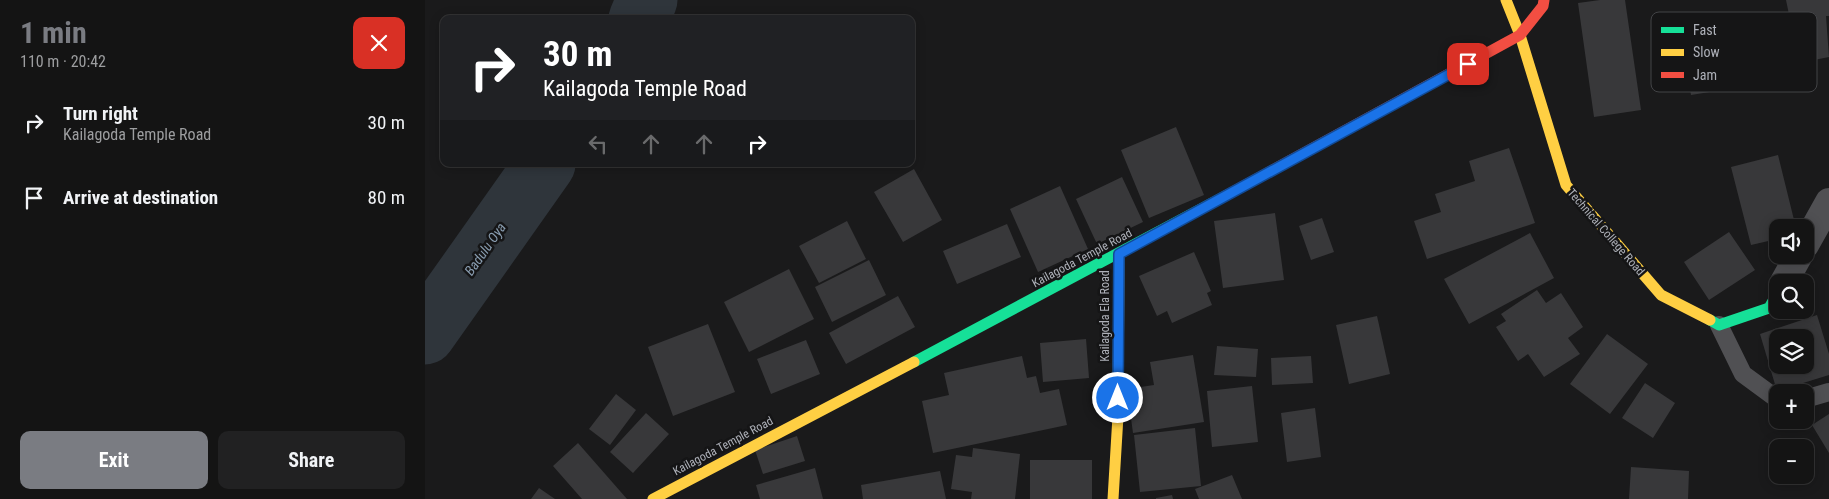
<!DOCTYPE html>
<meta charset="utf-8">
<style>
:root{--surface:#141414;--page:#212122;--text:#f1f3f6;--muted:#9d9ea0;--line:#333334;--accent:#7a7c82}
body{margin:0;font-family:"Roboto Condensed",sans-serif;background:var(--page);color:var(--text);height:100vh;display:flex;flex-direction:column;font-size:19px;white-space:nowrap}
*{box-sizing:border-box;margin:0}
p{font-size:16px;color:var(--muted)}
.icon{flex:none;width:28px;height:28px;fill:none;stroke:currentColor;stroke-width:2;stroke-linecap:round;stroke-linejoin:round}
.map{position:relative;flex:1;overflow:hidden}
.panel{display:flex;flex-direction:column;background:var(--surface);width:425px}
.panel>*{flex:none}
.guide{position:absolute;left:15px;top:15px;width:475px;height:152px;border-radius:10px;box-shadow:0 2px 12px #0003,0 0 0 1px var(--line);background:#202124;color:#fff;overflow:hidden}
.buttons{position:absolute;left:1344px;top:219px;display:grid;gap:10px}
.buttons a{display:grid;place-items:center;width:45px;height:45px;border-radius:10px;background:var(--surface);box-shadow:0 2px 12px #0003,0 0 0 1px var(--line);font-size:25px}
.pin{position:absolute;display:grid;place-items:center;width:42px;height:42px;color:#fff;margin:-21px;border-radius:10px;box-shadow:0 2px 8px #0006}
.me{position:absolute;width:55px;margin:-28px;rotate:0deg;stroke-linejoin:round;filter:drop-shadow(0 0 4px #0008)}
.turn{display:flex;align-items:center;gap:18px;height:105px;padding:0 20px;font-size:22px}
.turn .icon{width:65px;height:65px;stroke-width:2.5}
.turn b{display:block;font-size:35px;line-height:42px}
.lanes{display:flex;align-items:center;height:48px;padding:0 20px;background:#0003;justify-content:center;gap:25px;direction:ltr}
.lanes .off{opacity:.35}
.round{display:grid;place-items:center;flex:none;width:52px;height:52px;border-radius:10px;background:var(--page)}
.headline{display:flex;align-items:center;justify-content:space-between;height:85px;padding:0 20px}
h1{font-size:30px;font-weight:700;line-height:38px;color:var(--accent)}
.cta{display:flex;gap:10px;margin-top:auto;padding:10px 20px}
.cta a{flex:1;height:58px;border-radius:10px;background:var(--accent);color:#fff;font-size:20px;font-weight:700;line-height:58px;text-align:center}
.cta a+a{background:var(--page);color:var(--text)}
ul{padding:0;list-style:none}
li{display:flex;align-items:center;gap:15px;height:75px;padding:0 20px}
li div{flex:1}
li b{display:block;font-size:19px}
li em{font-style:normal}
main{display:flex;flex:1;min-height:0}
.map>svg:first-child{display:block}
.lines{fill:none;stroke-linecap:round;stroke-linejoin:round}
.river{stroke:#2f353b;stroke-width:61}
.building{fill:#38383a;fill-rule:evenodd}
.lane{stroke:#505053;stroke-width:18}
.street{stroke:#505053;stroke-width:28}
.fast{stroke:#16e098;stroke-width:11}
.slow{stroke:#ffcf43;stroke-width:11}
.jam{stroke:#f24e42;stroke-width:11}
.route-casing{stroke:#114b97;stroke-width:12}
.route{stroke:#1a73e8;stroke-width:9}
.labels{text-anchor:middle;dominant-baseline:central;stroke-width:5;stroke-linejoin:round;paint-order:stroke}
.street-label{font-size:12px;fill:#aeb1b9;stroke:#151516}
.water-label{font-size:14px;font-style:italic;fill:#899db0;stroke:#151516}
.key{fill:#151516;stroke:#434447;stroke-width:1}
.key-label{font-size:14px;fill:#aeb1b9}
</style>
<main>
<section class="panel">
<div class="headline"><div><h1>1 min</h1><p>110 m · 20:42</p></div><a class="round" style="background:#d93025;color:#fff"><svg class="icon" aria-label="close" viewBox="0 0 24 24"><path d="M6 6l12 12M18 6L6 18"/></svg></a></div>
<ul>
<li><svg class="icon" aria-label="right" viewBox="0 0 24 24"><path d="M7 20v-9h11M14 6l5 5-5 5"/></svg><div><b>Turn right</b><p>Kailagoda Temple Road</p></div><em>30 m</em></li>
<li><svg class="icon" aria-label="arrive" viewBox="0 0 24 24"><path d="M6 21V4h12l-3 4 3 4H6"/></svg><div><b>Arrive at destination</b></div><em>80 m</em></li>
</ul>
<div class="cta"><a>Exit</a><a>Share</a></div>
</section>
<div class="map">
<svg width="1404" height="499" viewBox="0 0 1404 499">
<rect width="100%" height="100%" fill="#1a1a1b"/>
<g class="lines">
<!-- river -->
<path class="river" d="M214 19 222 0
M0 334 120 164"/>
</g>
<!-- building -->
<path class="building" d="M1175 0H1200L1216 110 1169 117 1153 3Z
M1361 0H1404V16H1401L1404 57 1374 63Z
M1293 17 1298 47 1283 50 1291 91 1266 95 1253 24Z
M751 127 779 195 724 218 696 150Z
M1084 148 1110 223 1002 259 989 221 1016 212 1010 194 1050 181 1044 161Z
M1353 155 1371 228H1352V239L1326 245 1306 167Z
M489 169 517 220 478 242 449 192Z
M697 177 718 222 672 244 651 199Z
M635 186 663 249 613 272 585 209Z
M850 213 859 280 798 288 789 221Z
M897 218 909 252 886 260 874 226Z
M422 221 441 259 394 283 374 246Z
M582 224 596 257 532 284 518 251Z
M1304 232 1330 270 1284 300 1259 262Z
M1105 233 1129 278 1044 324 1019 279Z
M769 252 786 291 782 293 787 305 747 323 742 311 732 316 714 276Z
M444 260 461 295 407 322 390 287Z
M364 269 389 319 324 352 299 302Z
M1112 290 1121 303 1136 293 1158 327 1143 338 1155 354 1119 377 1103 354 1093 361 1071 327 1081 321 1076 314Z
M473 296 490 327 421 364 404 333Z
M1392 315 1404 354V375L1352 391 1335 334ZM1352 338H1380V365H1352Z
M952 316 965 374 924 384 911 325Z
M283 324 310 392 248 416 223 347Z
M1182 334 1223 364 1185 414 1145 384Z
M661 339 664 378 618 382 615 343Z
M381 340 395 374 346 394 332 359Z
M792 346 833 349 831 377 789 375Z
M768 355 779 422 708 433 702 389 729 385 725 362Z
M597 356 602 378 611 376 615 393 634 389 642 425 508 453 497 401 524 395 519 373Z
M886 356 888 383 847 385 846 358Z
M1220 383 1250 403 1228 438 1197 418Z
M827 386 833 442 787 447 782 391Z
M191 394 211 410 185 445 164 429Z
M890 408 896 457 862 462 856 413Z
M221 413 244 434 208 473 185 452Z
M1404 414V453L1387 425Z
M770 428 776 486 715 492 709 435Z
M372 436 380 461 338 474 330 450Z
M153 443 202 499H157L128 466Z
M548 448 595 454 590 499H546L547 492 526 489 531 455 547 457Z
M605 460H667V499H605Z
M1206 467 1264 471 1263 499H1204Z
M390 468 398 499H335L331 485Z
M515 471 521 499H438L436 485Z
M807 475 817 499H774L770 489Z
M114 488 130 499H106Z
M747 495 748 499H731V498Z"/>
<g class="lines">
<!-- lane -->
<path class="lane" d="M1294 325 1318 374 1352 399
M1380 399 1404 392"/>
<!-- street -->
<path class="street" d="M1380 245 1404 202
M1359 282 1374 255"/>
<!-- fast -->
<path class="fast" d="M1285 320 1294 325 1344 308 1352 294
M489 362 802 195"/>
<!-- slow -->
<path class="slow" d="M1081 0 1095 35 1141 185 1236 295 1285 320
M228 499 489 362
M688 499 693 416 694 254"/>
<!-- jam -->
<path class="jam" d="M802 195 1095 35 1118 6 1119 0"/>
</g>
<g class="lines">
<!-- route casing -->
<g class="route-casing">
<path id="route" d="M693 398 694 254 1043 64"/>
</g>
<!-- route -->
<use href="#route" class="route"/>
</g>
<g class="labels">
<!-- street labels -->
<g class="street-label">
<text transform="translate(1181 232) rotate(49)">Technical College Road</text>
<text transform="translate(657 258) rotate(-28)">Kailagoda Temple Road</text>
<text transform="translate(680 316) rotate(-90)">Kailagoda Ela Road</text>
<text transform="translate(298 446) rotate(-28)">Kailagoda Temple Road</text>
</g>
<!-- water labels -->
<g class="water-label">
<text transform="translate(60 249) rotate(-55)">Badulu Oya</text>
</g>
</g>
<!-- legend -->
<rect x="1226" y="12" width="166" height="80" rx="8" class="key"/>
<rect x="1236" y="27" width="23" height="6" fill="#16e098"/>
<rect x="1236" y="49" width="23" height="7" fill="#ffcf43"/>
<rect x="1236" y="72" width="23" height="6" fill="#f24e42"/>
<g class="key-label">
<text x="1268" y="35">Fast</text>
<text x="1268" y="57">Slow</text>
<text x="1268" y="80">Jam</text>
</g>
</svg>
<div class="buttons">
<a><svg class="icon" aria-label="sound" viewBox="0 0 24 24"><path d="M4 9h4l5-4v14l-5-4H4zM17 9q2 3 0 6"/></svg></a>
<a><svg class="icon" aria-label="search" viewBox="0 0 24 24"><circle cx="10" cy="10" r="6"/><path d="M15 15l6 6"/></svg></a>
<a><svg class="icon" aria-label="layers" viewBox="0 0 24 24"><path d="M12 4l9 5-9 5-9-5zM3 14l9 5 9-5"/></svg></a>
<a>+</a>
<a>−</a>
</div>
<div class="pin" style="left:1043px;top:64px;background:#d93025"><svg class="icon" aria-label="arrive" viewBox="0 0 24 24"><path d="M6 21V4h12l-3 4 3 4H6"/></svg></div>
<svg class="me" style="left:693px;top:398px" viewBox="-20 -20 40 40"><circle r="17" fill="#1a73e8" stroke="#fff" stroke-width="3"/><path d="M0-11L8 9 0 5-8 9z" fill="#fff"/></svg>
<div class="guide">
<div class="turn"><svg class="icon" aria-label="right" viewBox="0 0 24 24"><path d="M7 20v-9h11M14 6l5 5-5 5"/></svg><div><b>30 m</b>Kailagoda Temple Road</div></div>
<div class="lanes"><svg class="icon off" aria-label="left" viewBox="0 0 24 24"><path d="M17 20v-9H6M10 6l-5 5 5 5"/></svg><svg class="icon off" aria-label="ahead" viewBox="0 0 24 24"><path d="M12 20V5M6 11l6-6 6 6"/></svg><svg class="icon off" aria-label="ahead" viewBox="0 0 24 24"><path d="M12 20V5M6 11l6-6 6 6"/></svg><svg class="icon" aria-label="right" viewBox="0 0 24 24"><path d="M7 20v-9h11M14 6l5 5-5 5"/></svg></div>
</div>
</div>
</main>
